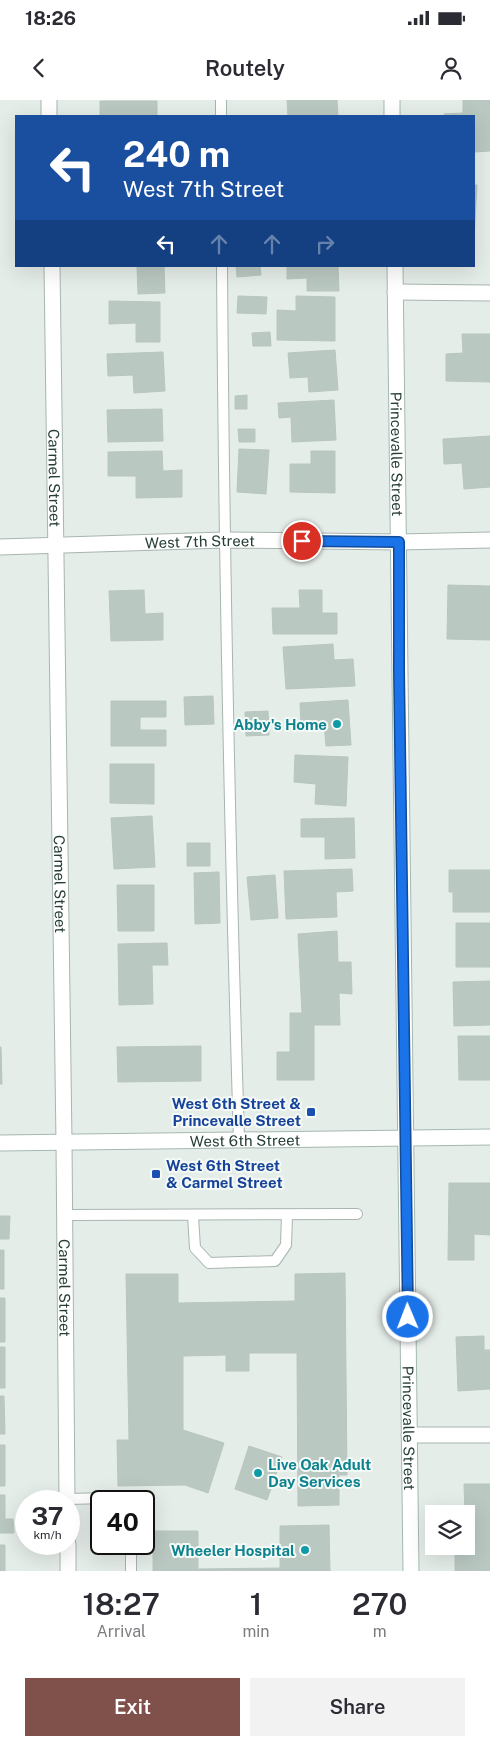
<!DOCTYPE html>
<style>
:root{--surface:#fff;--page:#f2f2f3;--text:#2b2b33;--muted:#7c7c81;--accent:#80504b}
body{margin:0;font-family:"Public Sans",sans-serif;background:var(--page);color:var(--text);height:100vh;display:flex;flex-direction:column;font-size:19px;white-space:nowrap}
*{box-sizing:border-box;margin:0}
p{font-size:16px;color:var(--muted)}
.icon{flex:none;width:28px;height:28px;fill:none;stroke:currentColor;stroke-width:2;stroke-linecap:round;stroke-linejoin:round}
.map{position:relative;height:1471px;overflow:hidden}
.panel{display:flex;flex-direction:column;background:var(--surface);flex:1}
.panel>*{flex:none}
.guide{position:absolute;left:15px;top:15px;width:460px;height:152px;border-radius:0px;box-shadow:0 5px 20px #0002;background:#1a4fa0;color:#fff;overflow:hidden}
.tools{position:absolute;left:425px;top:1405px;display:grid;gap:10px}
.tools a{display:grid;place-items:center;width:50px;height:50px;border-radius:0px;background:var(--surface);box-shadow:0 5px 20px #0002;font-size:25px}
.speed{position:absolute;left:15px;top:1390px;display:flex;gap:10px;font-size:25px;font-weight:700;text-align:center}
.speed>*{display:grid;place-content:center;width:65px;height:65px;border-radius:50%;background:var(--surface);box-shadow:0 5px 20px #0002;line-height:1}
.speed small{font-size:12px;font-weight:400}
.speed .limit{border:2px solid #111;border-radius:8px;background:#fff;color:#111}
.pin{position:absolute;display:grid;place-items:center;width:42px;height:42px;color:#fff;margin:-21px;border:2px solid #fff;border-radius:50%;box-shadow:0 1px 5px #0007}
.me{position:absolute;width:55px;margin:-28px;rotate:359deg;stroke-linejoin:round;filter:drop-shadow(0 0 4px #0008)}
.turn{display:flex;align-items:center;gap:18px;height:105px;padding:0 25px;font-size:22px}
.turn .icon{width:65px;height:65px;stroke-width:2.5}
.turn b{display:block;font-size:35px;line-height:42px}
.lanes{display:flex;align-items:center;height:48px;padding:0 25px;background:#0003;justify-content:center;gap:25px;direction:ltr}
.lanes .off{opacity:.35}
.eta{display:flex;justify-content:space-evenly;align-items:center;height:85px;text-align:center}
.eta b{font-size:30px;font-weight:600;line-height:35px}
.primary-button{display:flex;gap:10px;margin-top:auto;padding:10px 25px}
.primary-button a{flex:1;height:58px;border-radius:0px;background:var(--accent);color:#fff;font-size:20px;font-weight:600;line-height:58px;text-align:center}
.primary-button a+a{background:var(--page);color:var(--text)}
.status{display:flex;justify-content:space-between;align-items:center;height:35px;padding:0 25px;background:var(--surface);direction:ltr}
.status svg{height:14px;fill:currentColor}
header{display:flex;justify-content:space-between;align-items:center;height:65px;padding:0 25px;background:var(--surface);font-size:22px;font-weight:600}
.map>svg:first-child{display:block}
.building{fill:#bac8c2;stroke:#b8c6bf}
.lines{fill:none;stroke-linecap:round;stroke-linejoin:round}
.lane-casing{stroke:#a8b5af;stroke-width:12}
.street-casing{stroke:#a8b5af;stroke-width:17}
.secondary-casing{stroke:#a4b8b0;stroke-width:17}
.lane{stroke:#fff;stroke-width:10}
.street{stroke:#fff;stroke-width:15}
.secondary{stroke:#fff;stroke-width:15}
.route-casing{stroke:#114b97;stroke-width:12}
.route{stroke:#1a73e8;stroke-width:9}
.culture-dot{fill:#0f9aa8;stroke:#f5faf7;stroke-width:2}
.transit-dot{fill:#1a4fb4;stroke:#f5faf7;stroke-width:2}
.labels{text-anchor:middle;dominant-baseline:central;stroke-width:4;stroke-linejoin:round;paint-order:stroke}
.street-label{font-size:15px;fill:#253e35;stroke:#f5faf7}
.culture-label{font-size:15px;font-weight:bold;fill:#0d838f;stroke:#f5faf7;text-anchor:end}
.transit-label{font-size:15px;font-weight:bold;fill:#164399;stroke:#f5faf7;text-anchor:end}
</style>
<div class="status"><b>18:26</b><svg viewBox="0 0 49 12"><path d="M0 12V9h3v3zM5 12V6h3v6zM10 12V3h3v9zM15 12V0h3v12zM26 1h20v11H26zM47 4h2v5h-2z"/></svg></div>
<header><svg class="icon" aria-label="back" viewBox="0 0 24 24"><path d="M15 5l-7 7 7 7"/></svg>Routely<svg class="icon" aria-label="person" viewBox="0 0 24 24"><circle cx="12" cy="8" r="4"/><path d="M4 21q1-7 8-7t8 7"/></svg></header>
<div class="map">
<svg width="490" height="1471" viewBox="0 0 490 1471">
<rect width="100%" height="100%" fill="#e5ede9"/>
<!-- building -->
<path class="building" d="M287 0H337L338 16H288Z
M463 0H490V51L474 52V16H444V14L463 13Z
M100 1H157V16H100Z
M474 85H477L474 137Z
M137 166H164L165 193 138 194Z
M236 166H260L261 175 237 177Z
M287 166H338L339 191H307V178L287 179Z
M238 196 267 197 266 214 237 213Z
M296 196 335 197V241L277 240V210L296 211Z
M109 201 160 202V242H136V223L109 224Z
M270 232 271 246H253L252 233Z
M462 234H490V282L446 281V254L463 253Z
M335 250 338 290 309 292 308 277 290 278 288 253Z
M163 252 165 291 134 293 133 275 108 276 107 254Z
M247 295V309H235V296Z
M334 300 336 340 292 342 291 317 279 318 278 303Z
M162 309 163 341 108 342 107 310Z
M238 329H255V342H239Z
M490 336V387L464 389 462 363 444 364 443 339Z
M239 349 269 350 266 394 237 392Z
M162 351 163 371 182 370V397L136 398V376H108V352Z
M311 351H335V393L290 392V364H311Z
M448 485 490 486V540L447 539Z
M144 490 145 514 163 513V540L111 541 109 491Z
M299 490H322V513H337V534H273L272 508H300Z
M333 544 334 560 353 559 355 586 286 589 283 547Z
M213 596 214 624 185 625 184 597Z
M348 600 351 645 326 646 324 623 301 624 300 603Z
M111 601H166V617H140V630H166V646H111Z
M268 611 269 635 246 636 245 612Z
M295 655 348 657 346 706 315 704 316 684 294 682Z
M110 664H154V704L110 703Z
M152 716 155 767 114 769 111 718Z
M354 718 355 758 325 759V737H301V719Z
M187 743H210V766H187Z
M352 769 353 791 336 792 337 817 286 819 284 771Z
M449 770H490V812H453V792H449Z
M219 772 220 823 195 824 194 773Z
M275 775 278 818 251 820 247 777Z
M117 785H154V831H118Z
M456 823H490V867H456Z
M337 831 338 862H351L352 894 339 893 340 925H314V980H277V952H290V913H302L298 834Z
M167 843 168 865H152L153 904 119 905 118 844Z
M490 881V925L454 926 453 882Z
M458 936H490V980H459Z
M201 946V981L118 982 117 947Z
M0 947H1L2 984H0Z
M449 1083H490V1135L474 1134V1160H448Z
M0 1116H10L9 1139H0Z
M0 1150H4V1189H0Z
M345 1173 347 1375H339V1405L298 1406 297 1253H249V1271H226V1255L183 1256V1330L224 1343 208 1393 185 1385 118 1386 117 1340H129L126 1174H178V1203L295 1201V1174Z
M0 1198H5V1242H0Z
M484 1236V1250H490V1289L458 1291 456 1237Z
M0 1247H5V1288H0Z
M0 1296H4L5 1334H0Z
M0 1345H5V1386H0Z
M249 1346 282 1357 267 1400 235 1389Z
M464 1384H490V1471H455V1453H464V1446H466Z
M0 1395H5V1419H13L14 1433H0Z
M329 1425 330 1471H153V1431H198V1469L280 1468V1426Z
M0 1445H5V1471H0Z"/>
<g class="lines">
<!-- lane casing -->
<g class="lane-casing">
<path id="lane" d="M221 0V16
M222 166C224 458 230 749 239 1040
M65 1115 357 1114
M193 1116 195 1148 209 1163 275 1161 286 1145 287 1115
M67 1399 109 1398 115 1401
M131 1444V1471"/>
</g>
<!-- street casing -->
<g class="street-casing">
<g id="street">
<path d="M49 0V16"/>
<path id="s1" d="M52 166 64 1042 67 1401"/>
<path d="M395 192 490 193"/>
<path id="s2" d="M0 447 224 440 399 442 490 440"/>
<path d="M409 1335H490"/>
<path d="M68 1444V1471"/>
</g>
</g>
<!-- secondary casing -->
<g class="secondary-casing">
<g id="secondary">
<path d="M392 0V16"/>
<path id="s3" d="M395 166 411 1471"/>
<path id="s4" d="M0 1043 490 1037"/>
</g>
</g>
<!-- lane -->
<use href="#lane" class="lane"/>
<!-- street -->
<use href="#street" class="street"/>
<!-- secondary -->
<use href="#secondary" class="secondary"/>
</g>
<g class="lines">
<!-- route casing -->
<g class="route-casing">
<path id="route" d="M302 441 399 442V570L408 1217"/>
</g>
<!-- route -->
<use href="#route" class="route"/>
</g>
<!-- markers -->
<g class="culture-dot">
<circle cx="337" cy="624" r="5"/>
<circle cx="258" cy="1373" r="5"/>
<circle cx="305" cy="1450" r="5"/>
</g>
<g class="transit-dot">
<rect x="306" y="1007" width="10" height="10" rx="2.5"/>
<rect x="151" y="1069" width="10" height="10" rx="2.5"/>
</g>
<g class="labels">
<!-- street labels -->
<g class="street-label">
<text stroke="none"><textPath href="#s3" startOffset="188">Princevalle Street</textPath></text>
<text stroke="none"><textPath href="#s1" startOffset="212">Carmel Street</textPath></text>
<text stroke="none"><textPath href="#s2" startOffset="200">West 7th Street</textPath></text>
<text stroke="none"><textPath href="#s1" startOffset="618">Carmel Street</textPath></text>
<text stroke="none"><textPath href="#s4" startOffset="245">West 6th Street</textPath></text>
<text stroke="none"><textPath href="#s1" startOffset="1022">Carmel Street</textPath></text>
<text stroke="none"><textPath href="#s3" startOffset="1162">Princevalle Street</textPath></text>
</g>
<!-- culture labels -->
<g class="culture-label">
<text x="327" y="624">Abby's Home</text>
<text x="268" y="1364" text-anchor="start">Live Oak Adult<tspan x="268" dy="17">Day Services</tspan></text>
<text x="295" y="1450">Wheeler Hospital</text>
</g>
<!-- transit labels -->
<g class="transit-label">
<text x="301" y="1003">West 6th Street &amp;<tspan x="301" dy="17">Princevalle Street</tspan></text>
<text x="166" y="1065" text-anchor="start">West 6th Street<tspan x="166" dy="17">&amp; Carmel Street</tspan></text>
</g>
</g>
</svg>
<div class="tools">
<a><svg class="icon" aria-label="layers" viewBox="0 0 24 24"><path d="M12 4l9 5-9 5-9-5zM3 14l9 5 9-5"/></svg></a>
</div>
<div class="speed"><div>37<small>km/h</small></div><div class="limit">40</div></div>
<div class="pin" style="left:302px;top:441px;background:#d93025"><svg class="icon" aria-label="arrive" viewBox="0 0 24 24"><path d="M6 21V4h12l-3 4 3 4H6"/></svg></div>
<svg class="me" style="left:408px;top:1217px" viewBox="-20 -20 40 40"><circle r="17" fill="#1a73e8" stroke="#fff" stroke-width="3"/><path d="M0-11L8 9 0 5-8 9z" fill="#fff"/></svg>
<div class="guide">
<div class="turn"><svg class="icon" aria-label="left" viewBox="0 0 24 24"><path d="M17 20v-9H6M10 6l-5 5 5 5"/></svg><div><b>240 m</b>West 7th Street</div></div>
<div class="lanes"><svg class="icon" aria-label="left" viewBox="0 0 24 24"><path d="M17 20v-9H6M10 6l-5 5 5 5"/></svg><svg class="icon off" aria-label="ahead" viewBox="0 0 24 24"><path d="M12 20V5M6 11l6-6 6 6"/></svg><svg class="icon off" aria-label="ahead" viewBox="0 0 24 24"><path d="M12 20V5M6 11l6-6 6 6"/></svg><svg class="icon off" aria-label="right" viewBox="0 0 24 24"><path d="M7 20v-9h11M14 6l5 5-5 5"/></svg></div>
</div>
</div>
<section class="panel">
<div class="eta">
<div><b>18:27</b><p>Arrival</p></div>
<div><b>1</b><p>min</p></div>
<div><b>270</b><p>m</p></div>
</div>
<div class="primary-button"><a>Exit</a><a>Share</a></div>
</section>
